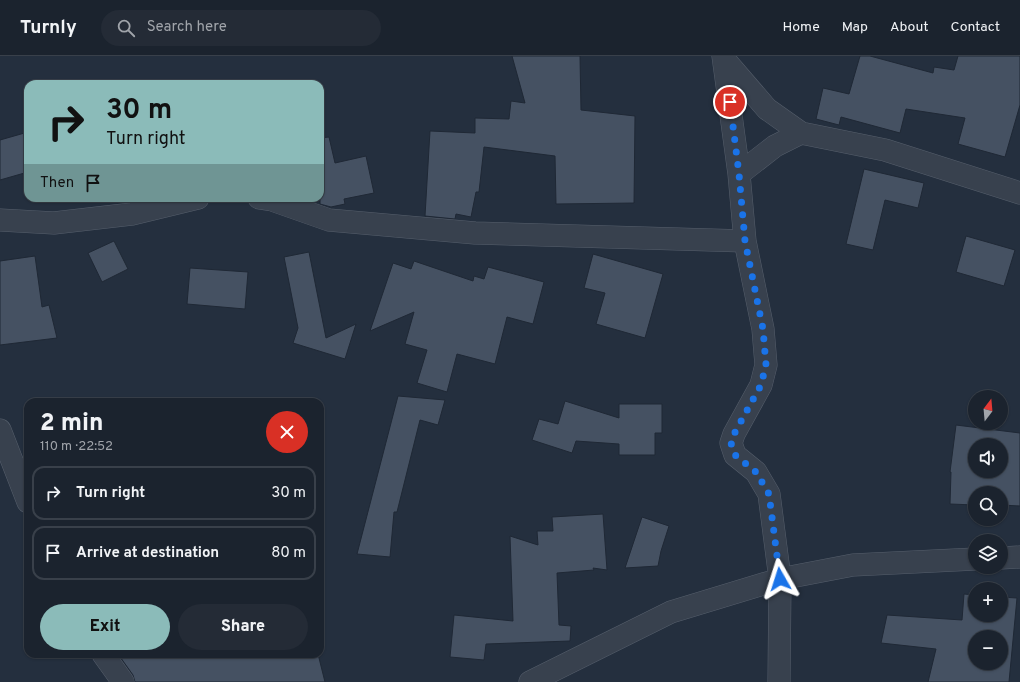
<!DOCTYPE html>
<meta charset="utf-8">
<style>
:root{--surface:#1b232e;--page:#242b36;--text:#f1f3f6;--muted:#a0a4aa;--line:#39404a;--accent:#8bbbb9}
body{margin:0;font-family:Overpass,sans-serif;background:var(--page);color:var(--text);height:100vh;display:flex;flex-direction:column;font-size:15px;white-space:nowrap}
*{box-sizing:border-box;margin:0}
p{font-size:13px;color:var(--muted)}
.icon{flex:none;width:22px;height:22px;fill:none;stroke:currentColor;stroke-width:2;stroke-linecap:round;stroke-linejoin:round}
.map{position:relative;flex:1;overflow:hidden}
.side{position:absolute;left:24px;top:342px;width:300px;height:260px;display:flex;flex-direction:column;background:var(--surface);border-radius:12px;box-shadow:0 1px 3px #0004,0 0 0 1px var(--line)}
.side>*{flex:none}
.top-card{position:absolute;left:24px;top:24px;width:300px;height:122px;border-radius:12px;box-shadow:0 1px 3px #0004,0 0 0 1px var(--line);background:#8bbbb9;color:#111;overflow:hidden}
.needle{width:26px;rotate:16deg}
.tools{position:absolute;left:968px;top:334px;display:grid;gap:8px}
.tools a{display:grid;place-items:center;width:40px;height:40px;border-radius:50%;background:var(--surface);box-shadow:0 1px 3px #0004,0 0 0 1px var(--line);font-size:20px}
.pin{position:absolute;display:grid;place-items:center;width:34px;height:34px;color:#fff;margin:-17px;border:2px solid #fff;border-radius:50%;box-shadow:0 1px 4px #0007}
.me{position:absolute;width:44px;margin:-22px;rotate:354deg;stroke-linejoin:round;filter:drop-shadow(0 0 3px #0008)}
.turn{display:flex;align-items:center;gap:14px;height:84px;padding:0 16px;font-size:18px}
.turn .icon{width:52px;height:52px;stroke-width:2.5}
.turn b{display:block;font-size:28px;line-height:34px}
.then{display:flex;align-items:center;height:38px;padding:0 16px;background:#0003;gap:8px;font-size:15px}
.round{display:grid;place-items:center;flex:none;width:42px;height:42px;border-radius:21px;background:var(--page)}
.summary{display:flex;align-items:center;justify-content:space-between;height:68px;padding:0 16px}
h1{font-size:24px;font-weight:800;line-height:30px}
.cta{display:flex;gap:8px;margin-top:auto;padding:8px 16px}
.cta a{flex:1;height:46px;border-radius:24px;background:var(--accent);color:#111;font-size:16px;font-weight:800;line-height:46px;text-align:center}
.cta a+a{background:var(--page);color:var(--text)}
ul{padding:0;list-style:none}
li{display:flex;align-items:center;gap:12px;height:54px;margin:0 8px 6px;padding:0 8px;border:2px solid var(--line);border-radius:12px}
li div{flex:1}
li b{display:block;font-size:15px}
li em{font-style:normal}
header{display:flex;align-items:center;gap:24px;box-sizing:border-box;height:56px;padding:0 20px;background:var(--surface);border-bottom:1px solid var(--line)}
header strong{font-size:19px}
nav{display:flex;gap:22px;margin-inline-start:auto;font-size:14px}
.search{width:280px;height:36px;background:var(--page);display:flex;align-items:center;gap:10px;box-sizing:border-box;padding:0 14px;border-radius:22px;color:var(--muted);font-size:15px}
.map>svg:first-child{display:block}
.building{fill:#455162;stroke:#1f2835;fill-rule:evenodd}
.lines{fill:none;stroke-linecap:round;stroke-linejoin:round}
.minor-casing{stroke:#565f6c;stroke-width:23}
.minor{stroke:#38414e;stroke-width:22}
.route{stroke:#1a73e8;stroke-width:7;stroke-dasharray:0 12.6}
</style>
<header>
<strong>Turnly</strong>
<div class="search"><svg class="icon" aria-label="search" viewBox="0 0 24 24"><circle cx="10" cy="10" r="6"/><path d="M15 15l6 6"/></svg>Search here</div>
<nav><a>Home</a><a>Map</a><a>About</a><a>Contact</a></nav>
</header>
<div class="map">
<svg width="1020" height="626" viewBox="0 0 1020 626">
<rect width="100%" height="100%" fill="#242f3e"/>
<!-- building -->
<path class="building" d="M512 0H580L581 54 635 60 634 147 556 148 555 100 484 91 479 136H476L471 161 456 158 455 163 425 160 430 75 475 77V62L509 63 511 45 525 47Z
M860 0H870L933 17 934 11 954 14 958 0H1020V49L1005 101 958 88 965 62 906 53 900 77 841 61 839 69 816 63 823 32 849 38Z
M28 76V116L0 124V84Z
M329 81 335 107 366 100 374 137 344 143 345 148 331 151 320 148V82Z
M864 113 924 127 918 152 885 144 873 194 846 188Z
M966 180 1015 194 1004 230 956 216Z
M114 185 128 213 102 226 88 197Z
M309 196 326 282 356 268 345 303 293 287 298 272 284 201Z
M593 198 663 218 645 282 596 268 605 237 584 232Z
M35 200 42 251 49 249 57 282 0 289V205Z
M414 205 473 225 474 220 484 223 488 211 544 226 533 268 507 261 495 308 457 298 447 336 417 327 427 294 405 288 414 256 370 275 393 207 411 213Z
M190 212 248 216 245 253 187 248Z
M398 340 445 344 438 369 420 364 397 456H394L390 501 357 498Z
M565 345 619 362V348H662V377H655V399H619V388L576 385 572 397 532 384 539 363 558 368Z
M956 369 1020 377V450L1001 449V437H975V449L950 448 951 416H950ZM975 389H1001V415H975Z
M603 458 607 514 593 512 594 514 557 517 559 569 571 570 570 585 486 588 484 604 450 601 454 559 513 565 510 480 538 489 537 475H553L552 461Z
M642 461 669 470 661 495 658 510 625 512Z
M964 538 975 539V559H1001V541L1017 542 1009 626H928L936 593 881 587 887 559 962 564ZM975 581H1001V607H975Z
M118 598H318L325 626H135L133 619Z"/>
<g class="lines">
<!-- minor casing -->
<g class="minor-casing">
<path id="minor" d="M723 0 739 118 745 185 763 273 766 309 761 329 734 378 731 387 735 399 756 416 769 438 780 523 779 626
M724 3 767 53 801 77
M739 118 775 90 801 77 885 94 1020 137
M259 142 272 144 329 164 475 177 745 185
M0 164 54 167 132 158 198 142
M0 374 28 446
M1001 502 1020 501
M103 598 123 626
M530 626 671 556 780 523 853 509 975 503"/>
</g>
<!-- minor -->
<use href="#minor" class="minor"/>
</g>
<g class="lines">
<!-- route -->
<path class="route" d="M730 46 739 118 745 185 763 273 766 309 761 329 734 378 731 387 735 399 756 416 769 438 780 523"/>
</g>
</svg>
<div class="tools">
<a><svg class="needle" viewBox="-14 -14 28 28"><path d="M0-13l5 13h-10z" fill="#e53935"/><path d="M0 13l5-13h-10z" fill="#a0a4aa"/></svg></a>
<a><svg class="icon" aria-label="sound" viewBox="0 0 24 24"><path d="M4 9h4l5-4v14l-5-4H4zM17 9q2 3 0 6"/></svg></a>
<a><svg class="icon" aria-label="search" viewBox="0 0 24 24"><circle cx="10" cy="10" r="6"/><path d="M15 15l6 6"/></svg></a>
<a><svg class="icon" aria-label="layers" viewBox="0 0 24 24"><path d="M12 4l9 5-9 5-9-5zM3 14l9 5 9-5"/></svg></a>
<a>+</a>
<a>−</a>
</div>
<div class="pin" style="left:730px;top:46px;background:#d93025"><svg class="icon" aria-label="arrive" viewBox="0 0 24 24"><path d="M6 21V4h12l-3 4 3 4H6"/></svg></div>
<svg class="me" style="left:780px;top:523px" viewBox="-20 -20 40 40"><path d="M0-17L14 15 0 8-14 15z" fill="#1a73e8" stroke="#fff" stroke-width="4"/></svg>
<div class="top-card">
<div class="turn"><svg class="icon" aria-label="right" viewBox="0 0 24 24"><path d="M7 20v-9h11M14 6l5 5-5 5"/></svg><div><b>30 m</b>Turn right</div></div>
<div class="then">Then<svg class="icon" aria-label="arrive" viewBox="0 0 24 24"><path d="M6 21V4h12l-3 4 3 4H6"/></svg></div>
</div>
<section class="side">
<div class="summary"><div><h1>2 min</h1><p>110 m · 22:52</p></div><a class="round" style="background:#d93025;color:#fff"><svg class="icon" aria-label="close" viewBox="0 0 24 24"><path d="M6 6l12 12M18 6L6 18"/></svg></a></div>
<ul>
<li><svg class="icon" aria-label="right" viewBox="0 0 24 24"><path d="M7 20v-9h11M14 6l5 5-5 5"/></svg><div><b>Turn right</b></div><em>30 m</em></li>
<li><svg class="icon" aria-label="arrive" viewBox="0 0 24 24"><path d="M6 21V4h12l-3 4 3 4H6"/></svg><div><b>Arrive at destination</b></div><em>80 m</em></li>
</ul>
<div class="cta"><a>Exit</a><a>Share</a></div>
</section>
</div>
